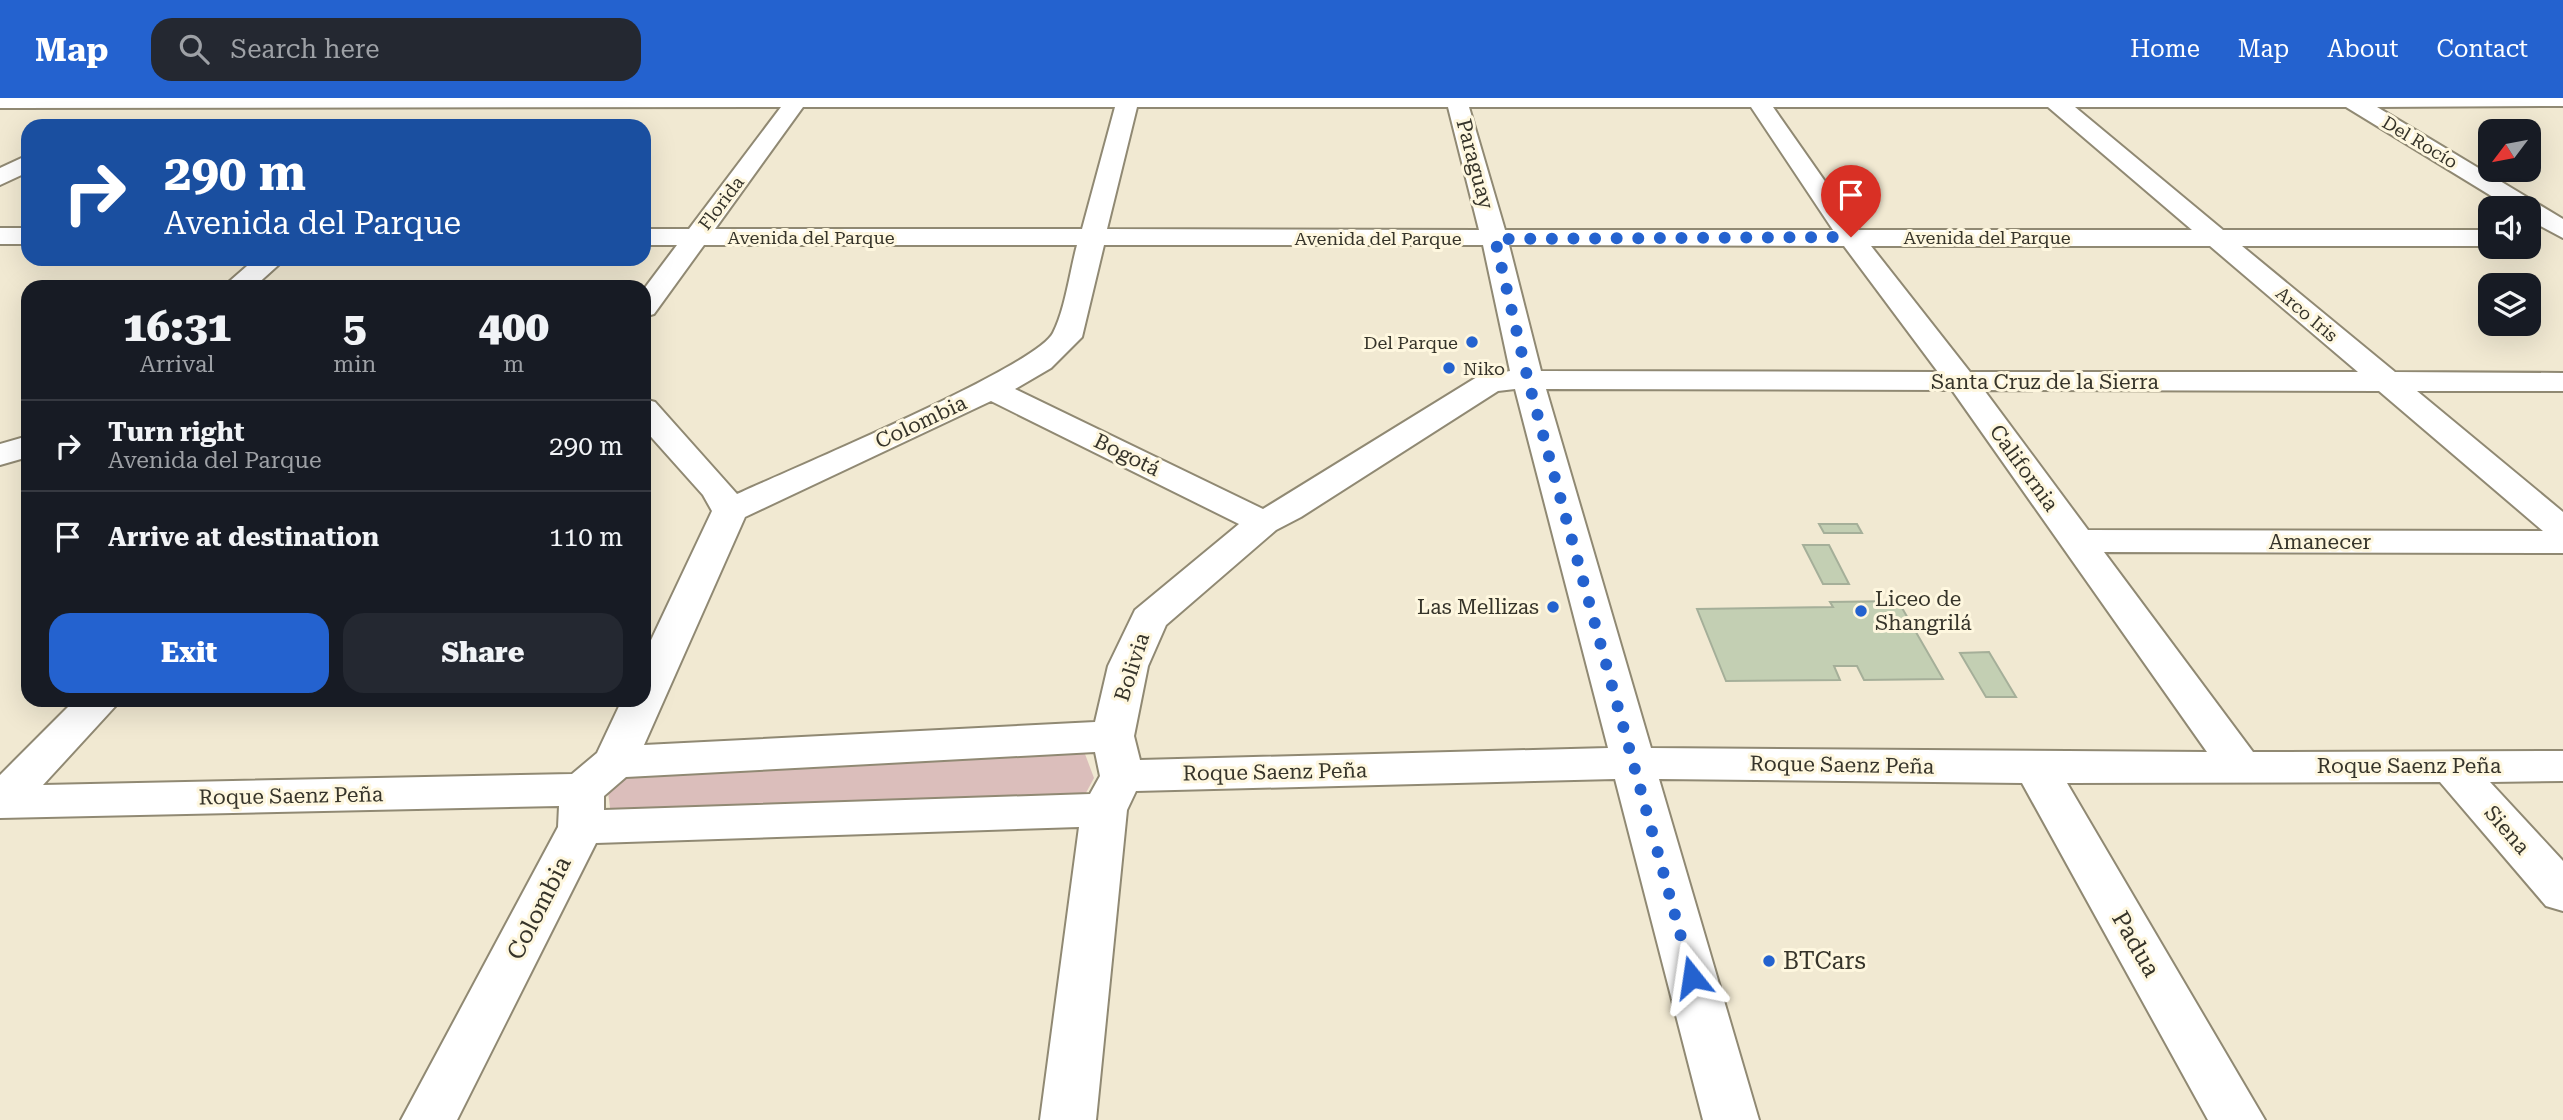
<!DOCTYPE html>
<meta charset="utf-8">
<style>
:root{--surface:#171b24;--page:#242831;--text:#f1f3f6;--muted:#9ea1a6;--line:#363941;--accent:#2462cf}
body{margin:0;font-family:"Roboto Serif",serif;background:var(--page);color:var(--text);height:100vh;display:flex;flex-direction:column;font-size:26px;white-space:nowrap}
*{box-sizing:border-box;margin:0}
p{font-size:23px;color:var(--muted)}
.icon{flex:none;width:38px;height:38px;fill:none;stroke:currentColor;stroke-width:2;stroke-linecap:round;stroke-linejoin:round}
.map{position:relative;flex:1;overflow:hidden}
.panel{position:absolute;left:21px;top:182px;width:630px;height:427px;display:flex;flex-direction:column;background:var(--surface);border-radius:21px;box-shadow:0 7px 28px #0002}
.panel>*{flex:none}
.guide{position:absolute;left:21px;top:21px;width:630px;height:147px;border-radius:21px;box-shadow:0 7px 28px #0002;background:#1a4fa0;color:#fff;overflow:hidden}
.needle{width:46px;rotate:238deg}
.buttons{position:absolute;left:2478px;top:21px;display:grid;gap:14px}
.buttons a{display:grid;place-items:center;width:63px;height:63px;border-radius:14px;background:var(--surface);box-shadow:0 7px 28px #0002;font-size:35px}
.pin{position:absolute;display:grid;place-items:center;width:60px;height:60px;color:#fff;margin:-72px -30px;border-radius:50% 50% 50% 0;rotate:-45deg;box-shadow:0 0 7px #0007}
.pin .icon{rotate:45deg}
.me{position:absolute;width:77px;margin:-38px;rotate:345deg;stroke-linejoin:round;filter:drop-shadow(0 0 5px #0008)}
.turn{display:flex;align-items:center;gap:24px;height:147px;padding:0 28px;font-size:32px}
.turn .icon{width:91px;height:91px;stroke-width:2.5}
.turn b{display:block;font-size:49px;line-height:60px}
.eta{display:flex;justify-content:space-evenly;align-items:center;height:119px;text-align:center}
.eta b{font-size:42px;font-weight:800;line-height:49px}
.primary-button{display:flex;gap:14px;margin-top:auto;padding:14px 28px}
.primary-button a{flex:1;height:80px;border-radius:21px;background:var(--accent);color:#fff;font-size:28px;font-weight:800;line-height:80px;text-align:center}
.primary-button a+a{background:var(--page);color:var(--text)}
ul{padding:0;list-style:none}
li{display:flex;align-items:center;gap:21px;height:91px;padding:0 28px;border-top:2px solid var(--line)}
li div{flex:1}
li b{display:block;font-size:26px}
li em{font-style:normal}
header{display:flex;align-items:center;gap:42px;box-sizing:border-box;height:98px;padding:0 35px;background:var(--accent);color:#fff}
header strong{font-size:33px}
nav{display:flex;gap:38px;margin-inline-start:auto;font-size:24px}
.search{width:490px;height:63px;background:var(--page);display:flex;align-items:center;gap:18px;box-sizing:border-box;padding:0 24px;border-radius:21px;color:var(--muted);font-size:26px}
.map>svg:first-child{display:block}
.green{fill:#dbbebb}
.building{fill:#c3cfb3;stroke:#a5af99;stroke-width:2}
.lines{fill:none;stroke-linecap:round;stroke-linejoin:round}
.minor-casing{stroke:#908973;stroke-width:4}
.minor{fill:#fff;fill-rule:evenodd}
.route{stroke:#2462cf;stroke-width:12;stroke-dasharray:0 21.6}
.poi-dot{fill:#2462cf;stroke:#fef7df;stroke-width:2.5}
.labels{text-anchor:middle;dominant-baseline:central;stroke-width:6;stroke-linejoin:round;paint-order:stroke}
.far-street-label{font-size:18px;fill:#36342a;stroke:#fef7df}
.far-poi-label{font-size:18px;fill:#36342a;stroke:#fef7df;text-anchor:end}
.street-label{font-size:21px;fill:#36342a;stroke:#fef7df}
.poi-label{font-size:21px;fill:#36342a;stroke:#fef7df;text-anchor:start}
.near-street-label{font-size:24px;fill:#36342a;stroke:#fef7df}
.near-poi-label{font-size:24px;fill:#36342a;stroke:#fef7df;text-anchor:start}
</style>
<header>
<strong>Map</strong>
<div class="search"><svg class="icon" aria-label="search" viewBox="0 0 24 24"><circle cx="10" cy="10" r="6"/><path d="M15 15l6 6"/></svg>Search here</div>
<nav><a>Home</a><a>Map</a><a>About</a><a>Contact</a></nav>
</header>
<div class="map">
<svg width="2563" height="1022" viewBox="0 0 2563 1022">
<rect width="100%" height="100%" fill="#f1e9d2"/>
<!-- green -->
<path class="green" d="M1085 656 1094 680 1081 704 611 717 608 694 636 673Z"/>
<!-- building -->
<path class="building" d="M1819 426H1857L1862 435H1824Z
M1803 447H1829L1849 486H1823Z
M1898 503 1943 581 1864 582 1857 568H1834L1840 582 1726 583 1697 511 1833 509 1830 504Z
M1989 554 2016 599H1986L1960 555Z"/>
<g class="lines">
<!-- minor casing -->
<g class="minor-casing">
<path id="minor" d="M0 0H2563V8L2377 9 2563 121V140L2529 122V110H2511L2346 9H2075L2223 132H2490V148H2242L2395 274 2563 275V293H2417L2563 414V455L2104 454 2253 654 2563 653V683L2490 684 2563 763V813L2546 808 2440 684 2067 685 2265 1022H2208L2022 685 1659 681 1759 1022H1703L1615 681 1136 693 1127 712 1096 1022H1040L1079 729 596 745 457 1022H401L558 729 559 708 0 720V677L75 602H121L43 687 572 676 597 655 622 602H644V557L712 413 703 397 644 331V301L655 304 737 396C787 373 1036 269 1053 235 1065 212 1070 173 1077 147H704L654 216 644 219V191L677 147H644V131H689L781 9 0 10ZM803 9H1115L1082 131H715ZM1137 9H1448L1479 132 1107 131ZM1469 9H1751L1833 132H1505ZM1773 9H2048L2192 132H1859ZM1104 147H1483L1510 273 1477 279 1263 411 1015 291 1051 270 1082 239ZM1509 147 1844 148 1938 274 1541 273ZM1871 148H2210L2358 274H1970ZM1515 291 1608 650 1140 662 1134 638 1148 568 1166 527 1276 432 1301 419 1498 293ZM1546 291 1952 292 2207 654 1651 650ZM1984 292 2379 293 2543 433 2088 432ZM991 303 1239 426 1135 512 1108 568 1095 624 644 647 745 419ZM1095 654 1100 678 1090 696 604 712V698L626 679Z
M28 57V74L0 87V70Z
M0 130H28V146H0Z
M255 161H285L254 189H223Z
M28 338V359L0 367V346Z"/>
</g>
<!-- minor -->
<use href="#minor" class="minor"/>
</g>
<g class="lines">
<!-- route -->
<path class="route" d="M1692 879 1528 282 1495 141 1851 139"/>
</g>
<!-- markers -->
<g class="poi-dot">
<circle cx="1472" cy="244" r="7"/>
<circle cx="1449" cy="270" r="7"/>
<circle cx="1553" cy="509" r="7"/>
<circle cx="1861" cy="513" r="7"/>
<circle cx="1769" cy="863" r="7"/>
</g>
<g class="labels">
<!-- far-street labels -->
<g class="far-street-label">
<text transform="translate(2420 44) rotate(31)">Del Rocío</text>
<text transform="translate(721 105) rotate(-53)">Florida</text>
<text x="811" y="139">Avenida del Parque</text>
<text x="1987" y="139">Avenida del Parque</text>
<text x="1378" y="140">Avenida del Parque</text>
<text transform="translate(2307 216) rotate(40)">Arco Iris</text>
</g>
<!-- far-poi labels -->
<g class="far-poi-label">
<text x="1458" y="244">Del Parque</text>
<text x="1463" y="270" text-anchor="start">Niko</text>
</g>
<!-- street labels -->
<g class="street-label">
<text transform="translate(1475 66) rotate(75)">Paraguay</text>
<text x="2045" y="284">Santa Cruz de la Sierra</text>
<text transform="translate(921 324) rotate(-25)">Colombia</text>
<text transform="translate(1127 357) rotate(26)">Bogotá</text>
<text transform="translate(2024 370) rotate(54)">California</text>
<text x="2320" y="444">Amanecer</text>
<text transform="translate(1132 569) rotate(-72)">Bolivia</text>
<text transform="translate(1842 667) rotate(1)">Roque Saenz Peña</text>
<text x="2409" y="668">Roque Saenz Peña</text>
<text transform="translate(1275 674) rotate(-1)">Roque Saenz Peña</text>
<text transform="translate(291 698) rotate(-1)">Roque Saenz Peña</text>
<text transform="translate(2507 732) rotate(49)">Siena</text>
</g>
<!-- poi labels -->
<g class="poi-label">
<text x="1875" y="501">Liceo de<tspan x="1875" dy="24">Shangrilá</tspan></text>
<text x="1539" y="509" text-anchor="end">Las Mellizas</text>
</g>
<!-- near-street labels -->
<g class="near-street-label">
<text transform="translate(539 810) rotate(-63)">Colombia</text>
<text transform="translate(2136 846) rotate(60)">Padua</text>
</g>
<!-- near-poi labels -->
<g class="near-poi-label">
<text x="1783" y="863">BTCars</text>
</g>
</g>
</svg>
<div class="buttons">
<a><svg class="needle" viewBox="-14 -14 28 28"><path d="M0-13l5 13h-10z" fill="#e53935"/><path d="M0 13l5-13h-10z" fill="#9ea1a6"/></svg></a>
<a><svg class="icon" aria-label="sound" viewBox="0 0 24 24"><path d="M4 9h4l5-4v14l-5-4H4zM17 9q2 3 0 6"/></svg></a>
<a><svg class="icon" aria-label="layers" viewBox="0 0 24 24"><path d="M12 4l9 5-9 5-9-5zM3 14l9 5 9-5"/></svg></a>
</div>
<div class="pin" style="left:1851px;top:139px;background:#d93025"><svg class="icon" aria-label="arrive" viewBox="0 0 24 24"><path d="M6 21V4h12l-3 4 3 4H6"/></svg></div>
<svg class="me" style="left:1692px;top:879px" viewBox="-20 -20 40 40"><path d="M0-17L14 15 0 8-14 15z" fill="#2462cf" stroke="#fff" stroke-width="4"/></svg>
<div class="guide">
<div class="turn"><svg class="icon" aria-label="right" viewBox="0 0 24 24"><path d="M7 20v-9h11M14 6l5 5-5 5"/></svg><div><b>290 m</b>Avenida del Parque</div></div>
</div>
<section class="panel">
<div class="eta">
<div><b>16:31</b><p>Arrival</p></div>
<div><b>5</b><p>min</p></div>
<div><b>400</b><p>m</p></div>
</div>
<ul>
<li><svg class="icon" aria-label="right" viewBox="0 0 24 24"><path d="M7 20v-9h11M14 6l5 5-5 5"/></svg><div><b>Turn right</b><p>Avenida del Parque</p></div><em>290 m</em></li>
<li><svg class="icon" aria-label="arrive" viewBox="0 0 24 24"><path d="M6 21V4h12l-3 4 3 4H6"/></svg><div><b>Arrive at destination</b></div><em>110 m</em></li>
</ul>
<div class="primary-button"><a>Exit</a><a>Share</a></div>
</section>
</div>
